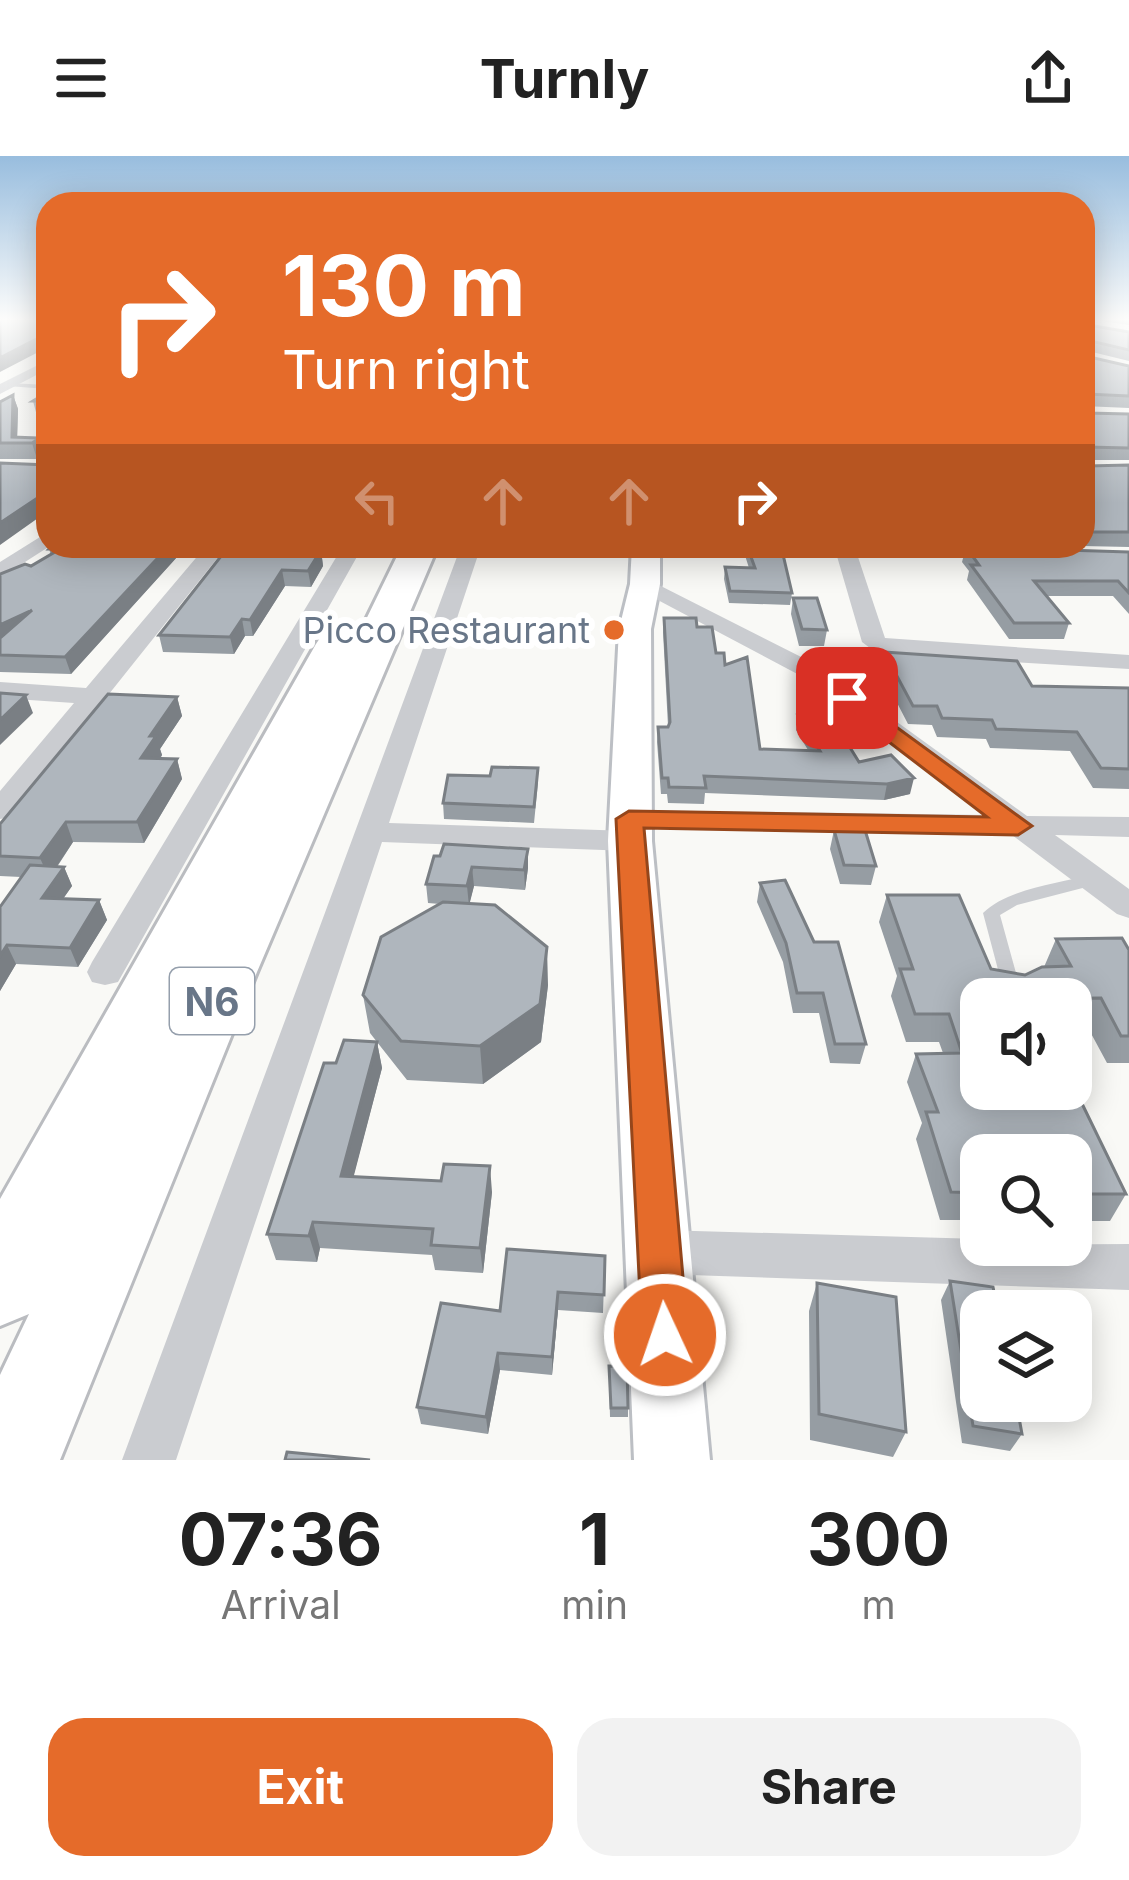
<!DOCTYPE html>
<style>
:root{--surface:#fff;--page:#f2f2f2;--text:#222;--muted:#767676;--accent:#e56b2a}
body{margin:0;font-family:Inter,sans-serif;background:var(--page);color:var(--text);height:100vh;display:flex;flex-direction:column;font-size:45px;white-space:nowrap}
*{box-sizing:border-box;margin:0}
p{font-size:39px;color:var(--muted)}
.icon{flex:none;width:66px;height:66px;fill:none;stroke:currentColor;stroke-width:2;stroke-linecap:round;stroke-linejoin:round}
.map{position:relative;height:1304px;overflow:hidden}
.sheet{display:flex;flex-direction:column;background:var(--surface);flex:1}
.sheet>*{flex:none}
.guide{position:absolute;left:36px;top:36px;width:1059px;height:366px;border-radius:36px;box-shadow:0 6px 30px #0003;background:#e56b2a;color:#fff;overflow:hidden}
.controls{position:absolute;left:960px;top:822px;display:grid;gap:24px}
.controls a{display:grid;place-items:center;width:132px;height:132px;border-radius:24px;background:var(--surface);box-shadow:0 6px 30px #0003;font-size:60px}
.pin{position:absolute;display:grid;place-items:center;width:102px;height:102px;color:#fff;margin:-51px;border-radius:24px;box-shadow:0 6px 18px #0006}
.me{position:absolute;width:132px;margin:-66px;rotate:357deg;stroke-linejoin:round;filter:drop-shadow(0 0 9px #0008)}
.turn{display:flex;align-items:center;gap:42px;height:252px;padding:0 48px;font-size:54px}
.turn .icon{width:156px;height:156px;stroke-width:2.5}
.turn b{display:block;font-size:84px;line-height:102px}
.lanes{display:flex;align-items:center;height:114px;padding:0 48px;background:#0003;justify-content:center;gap:60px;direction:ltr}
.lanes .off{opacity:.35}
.eta{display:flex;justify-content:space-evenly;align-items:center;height:204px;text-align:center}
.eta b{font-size:72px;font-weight:700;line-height:84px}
.action{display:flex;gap:24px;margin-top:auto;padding:24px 48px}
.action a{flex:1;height:138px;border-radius:36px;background:var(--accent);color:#fff;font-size:48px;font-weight:700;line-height:138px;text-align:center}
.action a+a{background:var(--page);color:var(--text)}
header{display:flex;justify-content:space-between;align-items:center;height:156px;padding:0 48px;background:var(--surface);font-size:54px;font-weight:700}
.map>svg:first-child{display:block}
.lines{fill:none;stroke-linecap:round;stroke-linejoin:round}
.secondary-casing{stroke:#bcbfc4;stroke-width:6}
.highway-casing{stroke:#babcc0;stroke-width:6}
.lane{fill:#caccd0;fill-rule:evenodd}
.street{fill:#caccd0;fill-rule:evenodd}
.secondary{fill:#fff;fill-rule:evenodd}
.highway{fill:#fff;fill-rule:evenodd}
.wall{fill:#969da3}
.shaded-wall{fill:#7a7f84}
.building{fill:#afb6bd;stroke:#7a7f84;stroke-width:3}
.route{fill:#e56b2a;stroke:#95461b;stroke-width:3}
.poi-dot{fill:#e56b2a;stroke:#fff;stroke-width:4.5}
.labels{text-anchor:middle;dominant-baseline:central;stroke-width:12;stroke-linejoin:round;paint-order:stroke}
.far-poi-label{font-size:36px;fill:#687688;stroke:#fff;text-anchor:end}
.shield{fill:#fff;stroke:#959fac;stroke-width:3}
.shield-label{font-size:39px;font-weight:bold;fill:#687688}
</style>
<header><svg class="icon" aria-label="menu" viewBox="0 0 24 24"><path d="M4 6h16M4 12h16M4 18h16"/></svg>Turnly<svg class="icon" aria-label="share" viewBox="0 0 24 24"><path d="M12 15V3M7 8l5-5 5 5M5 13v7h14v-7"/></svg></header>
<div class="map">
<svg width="1129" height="1304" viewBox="0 0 1129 1304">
<rect width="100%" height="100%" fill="#f9f9f6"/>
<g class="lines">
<!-- secondary casing -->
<g class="secondary-casing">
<path id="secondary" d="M632 390H660V428L651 473 652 685 710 1304H634L608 685 619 473 630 428Z"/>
</g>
<!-- highway casing -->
<g class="highway-casing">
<path id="highway" d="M402 390H438L257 816 60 1304H0V1219L29 1158 0 1170V1043L316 488 322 479 337 475 356 484Z"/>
</g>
<!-- lane -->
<path class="lane" d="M9 227 48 229V233L7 230Z
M1092 719 1098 720 1100 724 1098 728 1017 749 1000 759 1021 835 1019 840 1012 842 1005 840 983 757C1007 733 1058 727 1092 719Z"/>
<!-- street -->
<path class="street" d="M48 204V213L0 238V228Z
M48 376 50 390 0 422V406Z
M206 390H227L109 538 107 546 101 548 11 661 0 663V635L74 547 0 542V526L86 532Z
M343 390H363L118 826 105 829 92 826 87 816 92 806Z
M461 390H481L389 667 630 675 646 685 630 695 382 686 176 1304H122Z
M834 390 1014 392V400L1007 402 857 398 885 482 1129 499V513L878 498 862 486Z
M645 422 821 511 1027 660 1129 661V681L1055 679 1129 733V762L1117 758 1012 679 618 670 614 663 629 654 986 659 803 521 637 433 634 428Z
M660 1074 981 1083V1089L1129 1088V1134L660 1118 643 1112 637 1096 643 1080Z"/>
<!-- secondary -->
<use href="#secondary" class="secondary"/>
<!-- highway -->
<use href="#highway" class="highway"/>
</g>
<!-- wall -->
<path class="wall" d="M1095 164H1129V169Z
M1083 168 1129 176V205L1084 194 1085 200 1129 210V252L1083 250Z
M48 236V260H37L33 245Z
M13 239 18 253 17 281 40 282 45 298 37 303H0V246Z
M1087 257 1129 258V304H1083Z
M1083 306 1087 310 1129 309V391L1083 390Z
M187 390 71 518 0 516V418L31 410 51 399 49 393Z
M229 390H306L303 394H321L323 410 311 431 285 430 253 480H245L234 498 163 496 159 479Z
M742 390H781L792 437 790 449 729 447 724 423 725 411 749 412Z
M966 391 1129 396V458L1113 440H1047L1069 467 1064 483H1009L967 424 969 415 962 406Z
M793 442 827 474 824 490H799L791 458Z
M664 462 697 471 725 509 760 593 808 594 796 574 798 559 859 606 910 638 884 644 705 637 704 648 668 647 667 638H661L657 586 658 571 668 570 663 476Z
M884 496 1032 530 1129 532V633L1093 632 1070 595 990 592 986 583 937 581 932 569 908 568 880 514Z
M177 541 182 560 160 593 162 599 160 603H177L182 623 144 687 73 686 57 711H64L72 730 63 743 99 744 107 764 78 811 16 808 0 835V751L21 721 0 720V668Z
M490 620 538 627 534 667 444 663 443 647Z
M834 674 876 710 871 729 840 728 830 693Z
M528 693V712L525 734 474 730 469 748 548 829 541 886 483 928 407 924 377 886 382 912 353 1021 492 1036 483 1117 435 1114 432 1099 320 1092 317 1106 276 1104 267 1078 336 907 377 886 370 877 363 839 440 748 428 747 426 728Z
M760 727 814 786 866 888 860 908 830 907 819 857H793L783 806 757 746Z
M887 739 991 813 1025 819 1044 811 1056 783 1129 794V907H1107L1087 870 1071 871V843H981L1126 1038 1110 1065H1071V999H981V1064H940L916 983 922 967 907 926 916 898 943 897 939 886H906L891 840 897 820 879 766Z
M605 1100 603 1157 558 1154 552 1219 500 1214 488 1278 421 1268 417 1251 500 1155Z
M950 1125 1022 1278 1010 1295 962 1287 941 1144Z
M817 1127 906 1276 893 1301 810 1284 809 1155Z
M609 1219 628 1252V1261H610Z"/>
<!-- shaded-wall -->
<path class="shaded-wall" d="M48 177V191L0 216V202Z
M13 239 18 253 17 287 12 281Z
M40 282 45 298 37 303 32 287Z
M48 335V355L0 389V367Z
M169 390H187L71 518 65 501Z
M321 394 323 410 311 431 308 415Z
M282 414 285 430 253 480 250 464Z
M32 454 0 489V469Z
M242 463 245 480 234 498 230 481Z
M26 539 33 557 0 589V564Z
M177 541 182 560 160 593 162 599 147 622 141 602 150 580Z
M177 603 182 623 144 687 137 666Z
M914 622 910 638 884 644 887 628Z
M66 666 73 686 49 722 40 702Z
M528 693V712L525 734 524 714Z
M64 711 72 730 50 761 42 742Z
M472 711 474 730 469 750 467 730Z
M99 744 107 764 78 811 70 792Z
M7 789 16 808 0 835V800Z
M547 791 548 829 541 886 483 928 480 890Z
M377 886 382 912 347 1046 341 1020Z
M490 1010 492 1036 483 1117 480 1092Z
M313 1066 320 1092 317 1106 309 1080Z
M558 1136V1154L552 1219V1201Z
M498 1197 500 1214 488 1278 486 1261Z"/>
<!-- building -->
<path class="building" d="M0 164H48V177L0 202Z
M1083 168 1129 176V194L1087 184 1083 187Z
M1083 193 1085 200 1129 210V240L1087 238 1083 249Z
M48 236V245H33Z
M13 239 12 281 40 282 32 287H0V246Z
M1083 253 1087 257 1129 258V292L1087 291 1083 304Z
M1083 306 1087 310 1129 309V376H1083Z
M0 307 48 309V335L0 367Z
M52 390H169L65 501 0 499V482L32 454 0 469V418L25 408 31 410 60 393H49Z
M229 390H293L291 394H321L308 415 282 414 250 464 242 463 230 481 159 479Z
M747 390H781L792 437 730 435 725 411 755 412Z
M966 391 1129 396V437L1118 425H1034L1069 467H1014L971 409H979Z
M793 442H817L827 474 802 473Z
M664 462H696L697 471H712L716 497H724L725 509 747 501 760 593 820 595 798 559 828 556 859 606 891 599 914 622 887 628 704 620 706 632 669 631 668 622H662L658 571H668L670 566Z
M884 496 1017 505 1032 530 1129 532V613L1101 612 1077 576 996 573 992 564 942 562 937 550H913Z
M0 537 26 539 0 564Z
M108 538 177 541 150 580H156L141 602 177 603 137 666H66L40 702 0 700V668Z
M492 611 538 612 534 651 443 647 448 619 490 620Z
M834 674H865L876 710 844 709Z
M444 688 528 693 524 714 472 711 467 730 426 728 434 700H440Z
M30 709 64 711 42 742 99 744 70 792 7 789 0 800V751Z
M785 724 814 786H838L866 888H835L823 837H797L786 787 760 727Z
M887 739H959L991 813 1025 819 1042 811 1071 810 1056 783 1122 782 1129 794V880H1121L1101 842 981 843V933H1071V925L1126 1038H1071V999H981V1037L951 1036 926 956H938L916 898 962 897 949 858H915L900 813H913Z
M443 746 495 749 547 791 540 848 480 890 401 885 363 839 381 781Z
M344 884 377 886 341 1020 441 1025 444 1008 490 1010 480 1092 431 1089 433 1073 313 1066 309 1080 267 1078 324 907H336Z
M507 1093 605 1100 604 1139 558 1136 552 1201 498 1197 486 1261 417 1251 441 1147 500 1155Z
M950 1125 993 1131 998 1155H981V1245H1016L1022 1278 973 1270Z
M817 1127 896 1141 906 1276 819 1258Z
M609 1210 627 1211 628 1252H611Z
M287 1296 370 1304H285Z"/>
<!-- sky -->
<linearGradient id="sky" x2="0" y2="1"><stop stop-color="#98bdde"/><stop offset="0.47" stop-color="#fcfcfb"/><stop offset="1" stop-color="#fcfcfb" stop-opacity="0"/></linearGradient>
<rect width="1129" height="347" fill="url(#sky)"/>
<!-- route -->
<path class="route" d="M847 535 1032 670 1018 679 644 672 688 1179 681 1195 665 1202 649 1195 642 1179 616 663 629 655 987 661 838 547 835 542Z"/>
<!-- markers -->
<circle class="poi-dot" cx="614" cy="474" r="12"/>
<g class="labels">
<!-- far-poi labels -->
<g class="far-poi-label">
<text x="590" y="474">Picco Restaurant</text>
</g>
<!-- shield labels -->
<rect class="shield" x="170" y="812" width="84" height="66" rx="9"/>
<g class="shield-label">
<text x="212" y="845">N6</text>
</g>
</g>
</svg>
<div class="controls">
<a><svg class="icon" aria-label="sound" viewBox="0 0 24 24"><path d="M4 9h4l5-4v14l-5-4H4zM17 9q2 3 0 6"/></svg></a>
<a><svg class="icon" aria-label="search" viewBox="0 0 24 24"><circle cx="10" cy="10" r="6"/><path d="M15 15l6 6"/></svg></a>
<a><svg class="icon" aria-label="layers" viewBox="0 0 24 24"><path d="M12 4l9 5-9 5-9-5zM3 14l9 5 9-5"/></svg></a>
</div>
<div class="pin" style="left:847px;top:542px;background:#d93025"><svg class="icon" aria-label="arrive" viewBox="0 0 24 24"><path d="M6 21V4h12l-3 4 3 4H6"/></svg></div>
<svg class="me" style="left:665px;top:1179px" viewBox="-20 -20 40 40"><circle r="17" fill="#e56b2a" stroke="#fff" stroke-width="3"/><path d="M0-11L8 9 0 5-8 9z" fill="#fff"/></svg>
<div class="guide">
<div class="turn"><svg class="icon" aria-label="right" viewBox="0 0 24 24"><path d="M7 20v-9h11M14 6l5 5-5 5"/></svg><div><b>130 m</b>Turn right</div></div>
<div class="lanes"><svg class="icon off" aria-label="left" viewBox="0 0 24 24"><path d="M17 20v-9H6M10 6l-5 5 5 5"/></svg><svg class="icon off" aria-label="ahead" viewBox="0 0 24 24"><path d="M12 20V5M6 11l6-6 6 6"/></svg><svg class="icon off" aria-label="ahead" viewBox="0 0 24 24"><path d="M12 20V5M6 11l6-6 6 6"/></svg><svg class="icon" aria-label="right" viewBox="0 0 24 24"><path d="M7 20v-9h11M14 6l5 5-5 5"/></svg></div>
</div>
</div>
<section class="sheet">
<div class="eta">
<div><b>07:36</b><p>Arrival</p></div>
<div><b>1</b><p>min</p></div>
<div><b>300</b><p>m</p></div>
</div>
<div class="action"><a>Exit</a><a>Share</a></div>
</section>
